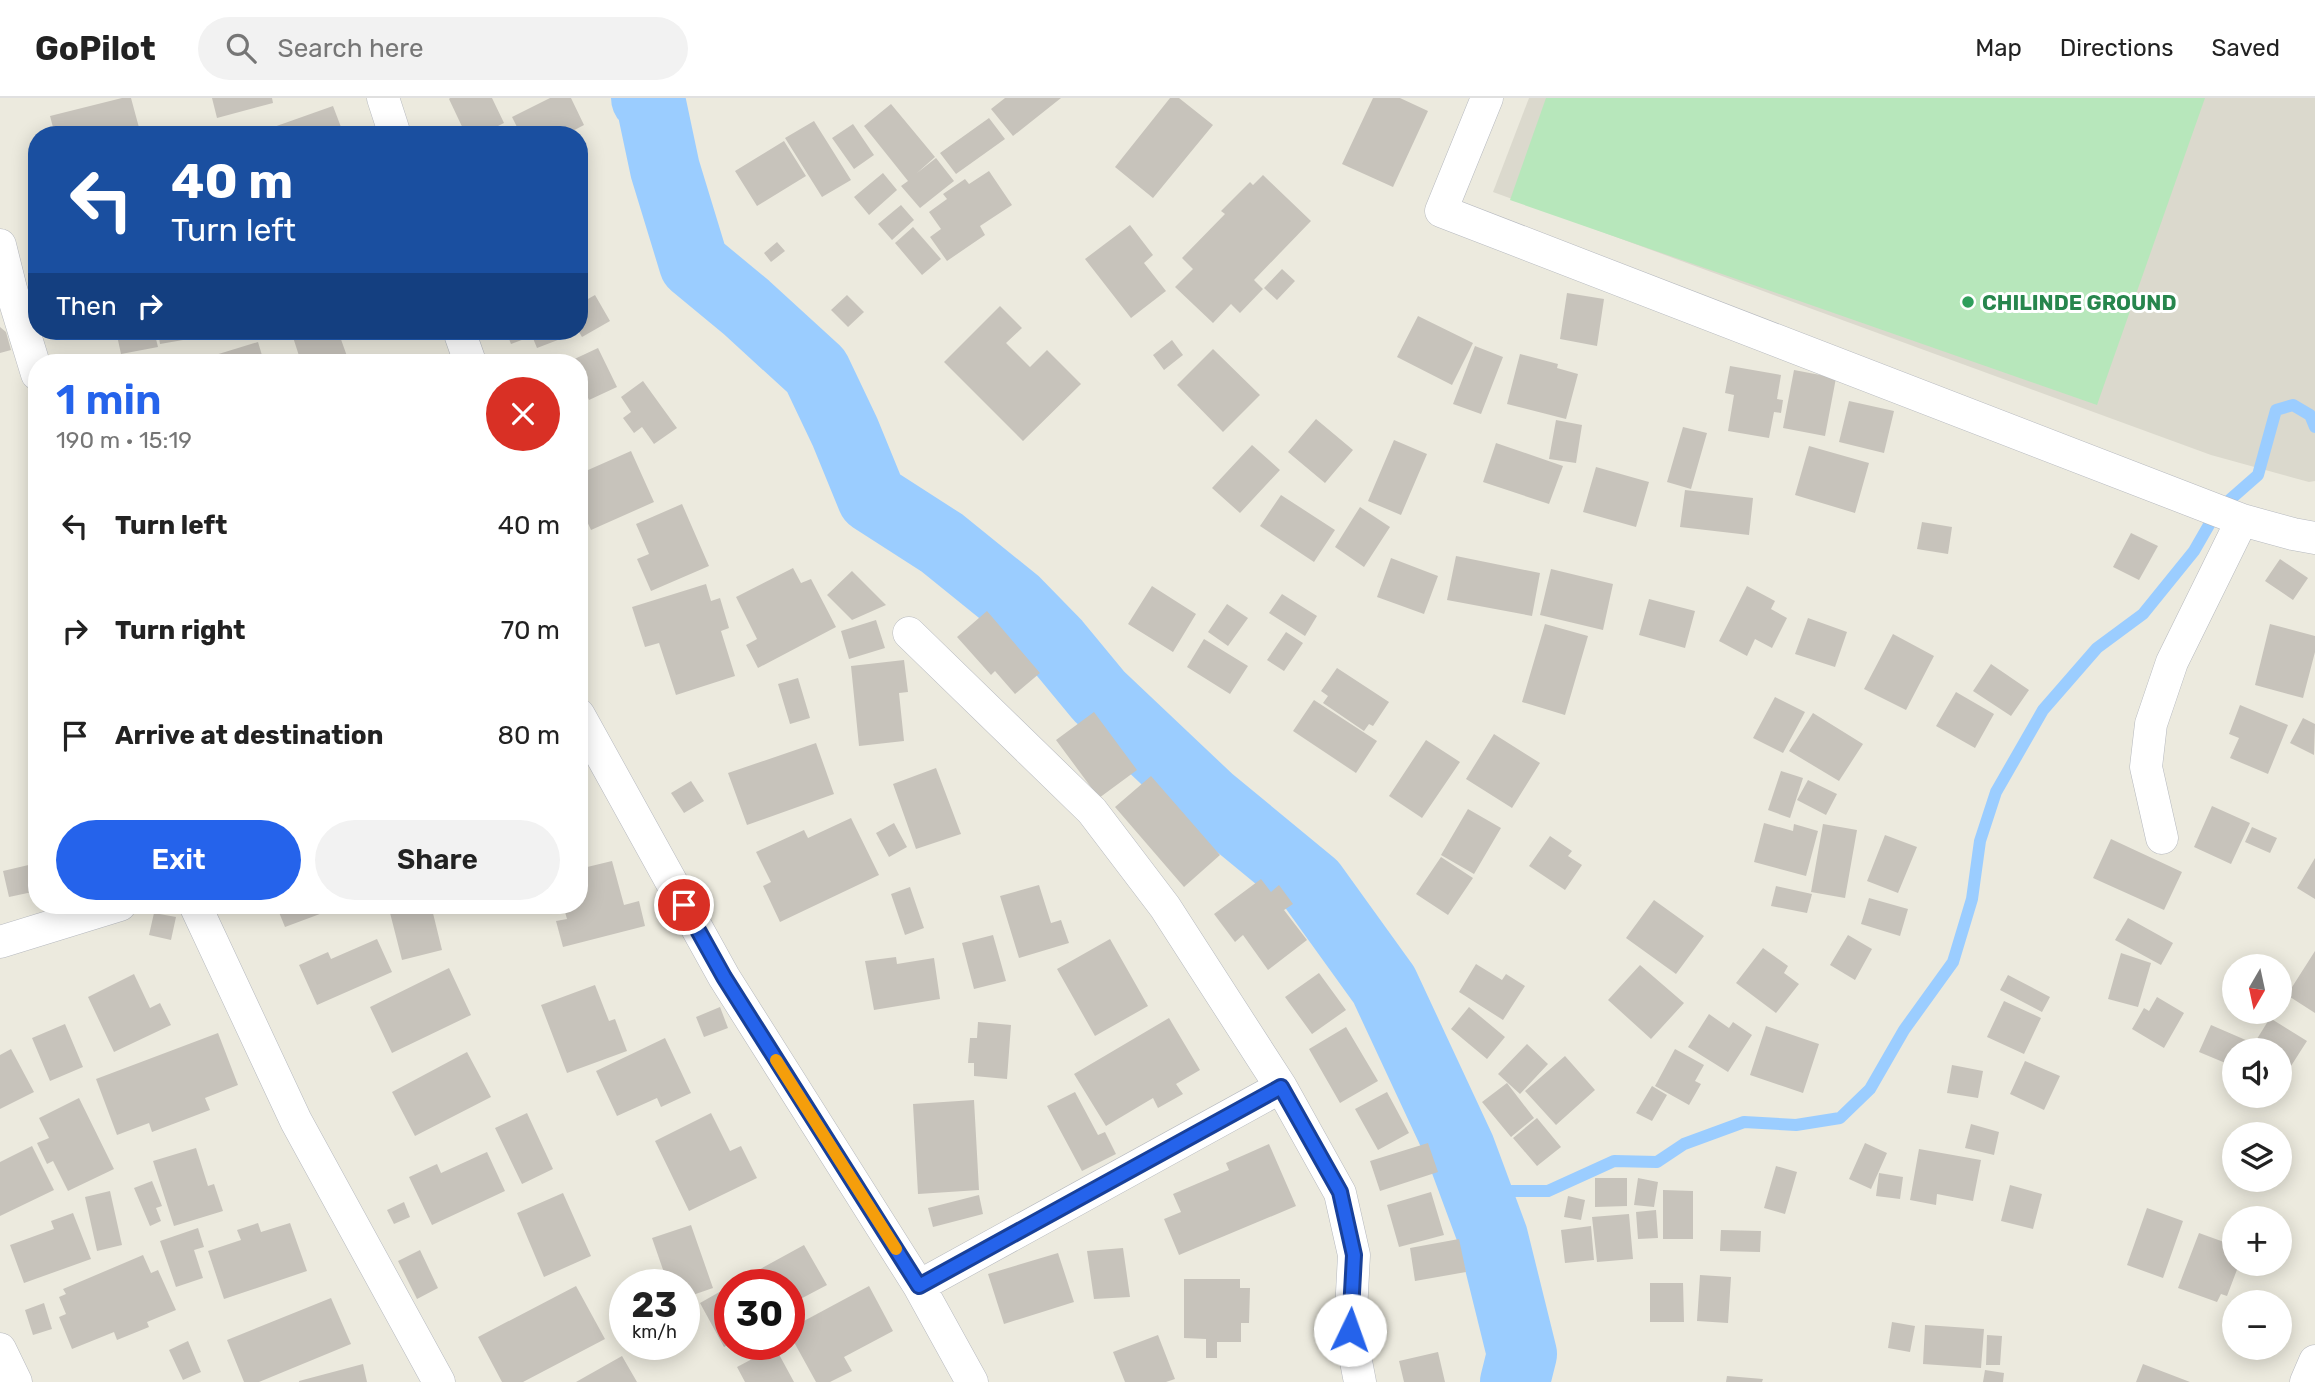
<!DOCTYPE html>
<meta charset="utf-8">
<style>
:root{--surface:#fff;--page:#f2f2f2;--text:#222;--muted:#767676;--line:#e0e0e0;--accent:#2563eb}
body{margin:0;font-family:Rubik,sans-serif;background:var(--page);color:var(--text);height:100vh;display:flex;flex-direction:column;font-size:26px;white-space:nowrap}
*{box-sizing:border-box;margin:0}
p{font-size:23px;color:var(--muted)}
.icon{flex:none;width:38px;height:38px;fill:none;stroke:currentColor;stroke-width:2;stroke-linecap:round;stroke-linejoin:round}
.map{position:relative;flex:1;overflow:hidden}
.panel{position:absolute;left:28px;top:256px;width:560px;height:560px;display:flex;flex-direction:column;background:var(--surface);border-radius:28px;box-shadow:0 4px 18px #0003}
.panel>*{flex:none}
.hud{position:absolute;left:28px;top:28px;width:560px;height:214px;border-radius:28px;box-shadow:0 4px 18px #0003;background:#1a4fa0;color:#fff;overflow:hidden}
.needle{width:46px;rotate:189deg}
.tools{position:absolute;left:2222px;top:856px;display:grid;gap:14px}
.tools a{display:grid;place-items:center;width:70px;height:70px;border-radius:50%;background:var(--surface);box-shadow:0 4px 18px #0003;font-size:35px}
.speed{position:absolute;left:609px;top:1171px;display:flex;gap:14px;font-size:35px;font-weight:700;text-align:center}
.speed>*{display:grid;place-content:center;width:91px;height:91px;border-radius:50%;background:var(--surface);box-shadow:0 4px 18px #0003;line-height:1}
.speed small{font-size:18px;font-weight:400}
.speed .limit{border:10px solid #d22;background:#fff;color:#111}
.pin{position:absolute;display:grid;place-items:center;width:60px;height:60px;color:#fff;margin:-30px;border:4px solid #fff;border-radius:50%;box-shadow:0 2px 7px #0007}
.me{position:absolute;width:77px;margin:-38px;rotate:3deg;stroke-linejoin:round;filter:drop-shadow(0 0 5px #0008)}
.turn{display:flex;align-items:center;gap:24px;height:147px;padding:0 28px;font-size:32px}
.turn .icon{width:91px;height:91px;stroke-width:2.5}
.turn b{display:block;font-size:49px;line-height:60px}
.then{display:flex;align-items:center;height:66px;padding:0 28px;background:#0003;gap:14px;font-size:26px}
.round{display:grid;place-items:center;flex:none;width:74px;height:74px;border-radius:37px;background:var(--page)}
.overview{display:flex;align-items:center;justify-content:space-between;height:119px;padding:0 28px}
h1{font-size:42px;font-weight:600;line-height:52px;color:var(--accent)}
.primary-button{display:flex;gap:14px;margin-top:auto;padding:14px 28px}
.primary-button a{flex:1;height:80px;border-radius:42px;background:var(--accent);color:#fff;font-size:28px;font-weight:600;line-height:80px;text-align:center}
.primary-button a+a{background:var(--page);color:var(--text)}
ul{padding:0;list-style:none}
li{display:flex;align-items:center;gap:21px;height:105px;padding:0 28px}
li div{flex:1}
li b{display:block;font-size:26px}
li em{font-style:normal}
header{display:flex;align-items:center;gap:42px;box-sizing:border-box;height:98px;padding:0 35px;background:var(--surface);border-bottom:2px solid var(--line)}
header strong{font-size:33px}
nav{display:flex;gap:38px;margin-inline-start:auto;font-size:24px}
.search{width:490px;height:63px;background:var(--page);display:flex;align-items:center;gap:18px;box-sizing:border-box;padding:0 24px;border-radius:38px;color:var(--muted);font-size:26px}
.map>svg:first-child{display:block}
.education{fill:#dbd9cd}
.green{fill:#b7e7bb}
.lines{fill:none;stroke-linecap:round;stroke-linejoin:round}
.stream{stroke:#9bcdff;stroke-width:12}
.river{stroke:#9bcdff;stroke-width:70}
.building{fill:#c7c3bb}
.minor-casing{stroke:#b6b9bf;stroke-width:33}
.minor{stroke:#fff;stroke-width:32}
.route-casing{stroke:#184099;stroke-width:18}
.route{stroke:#2563eb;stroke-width:12}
.slow{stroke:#f59e0b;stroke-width:12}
.leisure-dot{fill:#2e9e5b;stroke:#fff;stroke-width:2.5}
.labels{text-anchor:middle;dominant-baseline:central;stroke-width:6;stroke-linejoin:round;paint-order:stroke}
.leisure-label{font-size:21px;font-weight:bold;fill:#27864d;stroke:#fff;text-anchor:start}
</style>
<header>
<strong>GoPilot</strong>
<div class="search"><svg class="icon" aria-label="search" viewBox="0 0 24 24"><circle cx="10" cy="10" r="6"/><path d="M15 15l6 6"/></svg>Search here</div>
<nav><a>Map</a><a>Directions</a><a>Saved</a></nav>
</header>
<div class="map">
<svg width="2315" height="1284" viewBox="0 0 2315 1284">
<rect width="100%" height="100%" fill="#eceade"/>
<!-- education -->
<path class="education" d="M1529 0H2315V383L2309 384 2211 357 1493 94Z"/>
<!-- green -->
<path class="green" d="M1546 0H2205L2097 307 1510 102Z"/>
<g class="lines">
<!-- stream -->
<path class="stream" d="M1476 1093H1548L1614 1063 1657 1064 1684 1046 1744 1024 1796 1027 1840 1020 1870 991 1904 932 1953 864 1972 801 1980 743 1996 694 2043 612 2097 550 2143 516 2194 453 2217 413 2258 377 2276 312 2293 307 2310 317 2315 329"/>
<!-- river -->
<path class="river" d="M646 0 651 5 665 71 694 166 746 209 816 273 845 334 872 400 942 445 1015 504 1056 546 1099 598 1209 702 1312 787 1384 887 1460 1050 1493 1139 1522 1256 1515 1284"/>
</g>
<!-- building -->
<path class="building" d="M122 0H131L141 37H55L50 18Z
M212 0H272L273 5 217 20Z
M450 0H492L504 25 480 37H466L449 1Z
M550 0H571L584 27 565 37H521L512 19Z
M1005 0H1061L1013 38 991 11Z
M1170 0H1179L1213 27 1153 100 1115 69Z
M1373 0H1400L1428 13 1393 89 1342 66Z
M891 6 935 59 917 75 936 60 954 83 920 110 901 88 908 83 864 28Z
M333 8 344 37H254V36Z
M989 20 1005 41 956 76 940 55Z
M814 23 851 82 822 99 785 40Z
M853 26 874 57 854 71 832 40Z
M784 43 806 78 757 108 735 73Z
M989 73 1012 107 980 128 985 137 947 163 930 139 941 131 929 114 947 101 943 96 965 81 969 86Z
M883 75 897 92 869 117 854 99Z
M1263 77 1311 123 1254 182 1263 191 1240 215 1231 206 1213 225 1175 189 1193 171 1182 160 1225 116 1221 113 1250 84 1253 87Z
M901 107 914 122 892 142 878 126Z
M1130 127 1153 157 1144 165 1166 193 1131 220 1085 161Z
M913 129 941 161 922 177 895 145Z
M777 144 785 153 771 164 764 155Z
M1282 171 1295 183 1277 202 1264 190Z
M1567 195 1604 201 1597 248 1560 241Z
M595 197 610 223 582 239 579 234V206Z
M847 197 864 214 848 229 831 212Z
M1000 208 1022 230 1006 245 1030 269 1047 252 1081 286 1023 343 944 264Z
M1418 218 1473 245 1452 287 1397 259Z
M0 229 6 234 11 252 0 255Z
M116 233H154L158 249 121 256Z
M158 233H205L206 238 160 246Z
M291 233H338L348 261 337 264H301Z
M506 233H525L527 240 511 246Z
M530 233H560L563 240 537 250Z
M1172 242 1183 257 1164 272 1153 257Z
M258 244 264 264H214L212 258Z
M1475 248 1503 259 1481 316 1453 306Z
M598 250 617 289 589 302 579 280V264H568Z
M1213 251 1260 297 1223 334 1177 287Z
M1520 256 1558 266 1557 270 1578 276 1566 321 1507 306Z
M1730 268 1781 277 1777 301 1783 302 1781 315 1774 314 1769 340 1728 333 1734 297 1725 295Z
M1794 272 1836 280 1825 338 1783 330Z
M643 283 677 330 654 346 642 329 634 335 623 320 631 314 621 299Z
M1849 303 1894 313 1884 355 1839 344Z
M1316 321 1353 352 1325 385 1288 354Z
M1556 322 1582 327 1576 365 1549 361Z
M1683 329 1707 335 1691 391 1667 384Z
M1394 342 1427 356 1401 417 1368 403Z
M1496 345 1563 368 1549 406 1483 384Z
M1252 347 1280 372 1240 415 1212 390Z
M1809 348 1869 365 1855 415 1795 397Z
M631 353 654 404 591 432 579 406V376Z
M1596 369 1649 384 1636 429 1583 414Z
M1685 392 1753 400 1749 437 1680 429Z
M1281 397 1335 432 1314 464 1260 428Z
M682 406 709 468 651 493 637 461 649 456 636 426Z
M1360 409 1390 429 1364 469 1335 449Z
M1922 424 1952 429 1948 456 1917 451Z
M2131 435 2158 448 2139 482 2113 469Z
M1456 458 1540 475 1532 518 1447 502Z
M1391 460 1438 478 1424 516 1377 499Z
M2280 461 2308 480 2293 502 2265 483Z
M793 470 801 485 811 481 836 529 758 570 746 547 757 541 736 499Z
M1551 471 1613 486 1603 532 1540 517Z
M852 473 886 507 852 522 827 497Z
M706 486 711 503 720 500 729 530 721 533 735 578 676 597 659 545 645 549 632 509Z
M1152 488 1196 516 1173 554 1128 526Z
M1747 488 1775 503 1771 511 1787 520 1772 550 1755 541 1747 558 1719 543Z
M1282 496 1317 518 1305 538 1269 515Z
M1649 501 1695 513 1685 550 1639 537Z
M1227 506 1248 520 1228 548 1208 534Z
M987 513 1040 575 1015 596 995 573 991 577 957 539Z
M1808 520 1847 534 1835 569 1795 556Z
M876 522 885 550 849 561 841 533Z
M1545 526 1588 538 1565 617 1522 604Z
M2270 526 2315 538V554L2303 600 2255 587Z
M1286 534 1303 545 1284 573 1267 562Z
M1893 536 1934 558 1906 612 1864 591Z
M1204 541 1248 568 1230 596 1187 569Z
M904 562 908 594 899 595 904 643 859 648 851 568Z
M1991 566 2029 592 2011 618 1973 593Z
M1337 570 1389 604 1373 628 1369 626 1364 633 1323 605 1328 598 1321 593Z
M798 580 810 620 790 626 778 586Z
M1956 594 1994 616 1975 650 1936 628Z
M1775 599 1805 614 1783 655 1753 640Z
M1314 602 1377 643 1356 675 1293 633Z
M2240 607 2288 627 2268 676 2230 660 2239 640 2229 636Z
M1094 614 1137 672 1099 700 1056 642Z
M1813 615 1863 646 1839 683 1789 653Z
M2303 620 2315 626 2314 657 2290 645Z
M1494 636 1540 665 1512 710 1466 681Z
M1426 642 1460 664 1422 720 1389 698Z
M816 645 834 696 747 727 728 675Z
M936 670 961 736 916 751 893 686Z
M1781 673 1803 680 1790 720 1768 712Z
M1151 678 1220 757 1184 789 1115 709Z
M1808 682 1837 696 1826 717 1797 702Z
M691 683 704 703 684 715 671 695Z
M2212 708 2250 725 2231 766 2194 749Z
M1468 711 1501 730 1474 776 1441 757Z
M851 720 879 777 780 824 763 788 771 784 756 754 804 732 808 740Z
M894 725 907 749 889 759 876 735Z
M1764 725 1793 733 1794 726 1818 733 1806 778 1754 764Z
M1823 726 1857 732 1845 800 1811 794Z
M2252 729 2277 740 2270 755 2245 744Z
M1885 737 1917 749 1898 795 1867 783Z
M1550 738 1572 753 1568 758 1582 767 1565 792 1529 768Z
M2111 741 2182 774 2164 812 2093 780Z
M1441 759 1473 780 1448 817 1416 796Z
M2315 760V801L2297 790Z
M612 763 624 807 639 803 645 828 563 849 556 823 567 821 563 807H579V771Z
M37 765V793L9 799 3 773Z
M1261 781 1271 794 1279 787 1293 806 1284 812 1307 842 1268 872 1243 837 1235 844 1214 816Z
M1039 787 1051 825 1061 822 1069 845 1019 860 1000 798Z
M1776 788 1812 796 1807 815 1771 808Z
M910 789 924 830 905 837 891 796Z
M1869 800 1908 811 1900 838 1861 826Z
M1654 802 1704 838 1676 876 1626 840Z
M276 807H344L285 829Z
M388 807H431L442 852 402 862Z
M154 815 176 819 171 842 149 837Z
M2128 820 2173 845 2161 867 2115 842Z
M993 837 1006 883 974 891 962 845Z
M1848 837 1872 851 1855 882 1830 867Z
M377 841 392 874 317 907 299 867 328 854 331 861Z
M1110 841 1148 908 1095 938 1057 871Z
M1763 850 1788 868 1784 875 1799 886 1776 915 1736 885Z
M2315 853V915L2287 897Z
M2121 855 2151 865 2138 909 2108 901Z
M896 859 897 866 934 860 940 901 874 912 865 863Z
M1476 866 1502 882 1506 876 1525 888 1503 922 1459 894Z
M1640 867 1684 905 1651 941 1608 902Z
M449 870 471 917 392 955 370 909Z
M1319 875 1346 912 1312 936 1285 899Z
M134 876 150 910 160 905 171 927 114 954 88 899Z
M2008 877 2050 899 2042 914 2000 892Z
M595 887 609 923 615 921 627 953 567 975 541 907Z
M2157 899 2184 915 2164 950 2132 931 2144 910 2149 913Z
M2004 903 2041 920 2024 956 1987 939Z
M720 909 728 930 704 939 696 919Z
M1469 909 1505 939 1487 961 1451 931Z
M1709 916 1729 930 1733 924 1752 937 1728 974 1688 949Z
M1169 920 1200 972 1176 986 1183 996 1158 1010 1153 1000 1106 1028 1074 976Z
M2270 920 2307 943 2280 985V952H2250Z
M978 924 1011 927 1007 981 974 978V965H968L970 940H977Z
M65 926 83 969 50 983 32 940Z
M2211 927 2248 943 2245 952H2235V969L2199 954Z
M1766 928 1819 946 1803 995 1750 977Z
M1346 929 1378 983 1340 1005 1309 951Z
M218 935 238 987 205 1000 210 1012 152 1034 149 1025 117 1037 96 981Z
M665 940 691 995 661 1009 657 1000 617 1018 596 973Z
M1527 946 1548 966 1520 996 1498 976Z
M11 951 34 994 0 1011V957Z
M1675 951 1704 967 1695 983 1701 986 1689 1007 1655 988Z
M467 954 491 999 415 1038 392 994Z
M1565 958 1595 992 1556 1027 1525 993Z
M2025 963 2060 978 2044 1012 2010 996Z
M1952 967 1983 973 1978 1000 1947 995Z
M1507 985 1534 1020 1511 1039 1482 1004Z
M1652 988 1667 997 1652 1023 1636 1015Z
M1075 994 1098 1037 1105 1034 1116 1056 1082 1073 1047 1008Z
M1387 994 1409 1035 1378 1052 1355 1011Z
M79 1000 114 1071 68 1093 53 1063 47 1066 37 1045 49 1040 39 1020Z
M974 1002 979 1092 918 1096 913 1006Z
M527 1015 553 1071 522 1086 495 1030Z
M711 1015 730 1053 741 1048 757 1080 689 1113 655 1043Z
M1537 1020 1561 1049 1537 1068 1513 1040Z
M1971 1026 1999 1034 1994 1057 1965 1050Z
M1428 1045 1438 1074 1380 1093 1370 1063Z
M1865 1045 1887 1055 1871 1091 1849 1081Z
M1269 1046 1296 1108 1179 1157 1164 1121 1181 1114 1173 1096 1229 1072 1226 1065Z
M32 1048 54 1092 0 1118V1064Z
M196 1050 208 1088 214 1086 223 1113 174 1128 153 1063Z
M1919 1051 1981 1062 1973 1103 1937 1096 1936 1107 1910 1102Z
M487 1054 505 1093 432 1127 409 1079 437 1066 441 1075Z
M1776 1068 1797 1074 1785 1116 1764 1110Z
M1879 1075 1903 1079 1900 1101 1876 1098Z
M1595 1080H1627V1108L1595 1109Z
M1638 1080 1658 1084 1654 1109 1634 1107Z
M152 1083 162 1108 156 1110 161 1123 150 1128 134 1090Z
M2010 1087 2042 1096 2033 1131 2001 1123Z
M1663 1092 1693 1093V1141H1663Z
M110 1093 122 1147 97 1153 85 1099Z
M1431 1094 1444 1137 1399 1149 1387 1107Z
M563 1095 591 1158 544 1179 517 1115Z
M979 1097 983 1116 933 1129 928 1110Z
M1568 1098 1585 1102 1581 1122 1564 1119Z
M404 1104 410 1119 394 1126 387 1112Z
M2147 1110 2183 1123 2163 1180 2127 1167Z
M1656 1112 1658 1140 1638 1141 1636 1114Z
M73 1115 91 1161 24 1185 10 1147 54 1131 51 1123Z
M1629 1116 1633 1161 1597 1164 1592 1119Z
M258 1125 261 1134 290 1125 307 1173 224 1201 208 1153 241 1142 237 1132Z
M691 1127 713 1190 684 1200V1186H668L652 1140Z
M1591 1128 1594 1162 1565 1165 1561 1132Z
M198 1130 204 1149 194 1152 203 1180 176 1189 160 1143Z
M1721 1132 1761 1133 1760 1154 1720 1153Z
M2199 1135 2235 1148V1157L2231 1166 2238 1169 2227 1198 2221 1196 2217 1204 2178 1190Z
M1459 1141 1466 1174 1415 1183 1410 1150Z
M804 1147 827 1187 789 1207V1186H733Z
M1123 1150 1130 1199 1094 1201 1087 1153Z
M420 1152 438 1190 417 1201 398 1163Z
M1058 1155 1074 1204 1004 1226 988 1176Z
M143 1157 151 1175 158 1172 176 1212 147 1224 149 1229 117 1242 114 1234 72 1251 59 1219 66 1216 59 1199 66 1196 63 1191Z
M1700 1177 1731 1179 1728 1225 1697 1223Z
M1184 1181H1240V1190H1250L1249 1225H1241V1244H1217V1260H1206V1241L1184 1240Z
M1650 1185H1683L1684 1224H1650Z
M576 1188 605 1241 523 1284H502L478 1239Z
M730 1188V1246L724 1249 700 1205Z
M869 1188 893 1233 844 1259 852 1273 830 1284H816L789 1235V1231Z
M331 1200 351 1246 259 1284H244L227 1242Z
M44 1205 52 1231 33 1237 25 1212Z
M1892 1224 1915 1228 1910 1254 1888 1250Z
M1925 1227 1984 1231 1981 1270 1923 1266Z
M1158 1237 1175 1281 1166 1284H1125L1113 1254Z
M1987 1237 2002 1238 2000 1267H1986Z
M188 1243 201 1274 183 1282 169 1252Z
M775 1249 794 1284H745L737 1269Z
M1438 1254 1445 1284H1404L1399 1263Z
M622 1258 637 1284H576Z
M363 1266 367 1284H299V1283Z
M2143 1266 2190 1284H2136Z
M1985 1272 2004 1275 2003 1284H1983Z
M1727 1278 1763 1281 1762 1284H1726Z"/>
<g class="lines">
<!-- minor casing -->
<g class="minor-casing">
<path id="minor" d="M383 0 395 37
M1487 0 1441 113 2242 422 2293 436 2315 440
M0 147 11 191 37 276
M459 233 470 264
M909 535 1092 713 1165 809 1281 989 1340 1095 1354 1157 1350 1232 1360 1284
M579 617 724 879 919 1188 972 1284
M2162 740 2146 669 2151 626 2172 564 2242 422
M195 807 296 1023 439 1284
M0 844 120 807
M919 1188 1281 989
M0 1251 16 1284
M2306 1284 2315 1263"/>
</g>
<!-- minor -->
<use href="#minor" class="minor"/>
</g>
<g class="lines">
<!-- route casing -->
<g class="route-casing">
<path id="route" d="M684 807 724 879 919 1188 1281 989 1340 1094 1354 1157 1350 1232"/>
</g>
<!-- route -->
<use href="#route" class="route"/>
<!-- slow -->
<path class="slow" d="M776 962 896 1151"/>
</g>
<!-- markers -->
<circle class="leisure-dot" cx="1968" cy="204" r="7"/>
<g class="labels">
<!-- leisure labels -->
<g class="leisure-label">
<text x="1982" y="204">CHILINDE GROUND</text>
</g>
</g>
</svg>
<div class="tools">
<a><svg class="needle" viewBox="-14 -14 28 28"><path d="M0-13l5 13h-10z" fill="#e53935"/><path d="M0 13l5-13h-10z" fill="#767676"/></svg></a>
<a><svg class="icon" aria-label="sound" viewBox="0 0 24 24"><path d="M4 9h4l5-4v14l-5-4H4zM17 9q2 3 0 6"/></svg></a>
<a><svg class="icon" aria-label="layers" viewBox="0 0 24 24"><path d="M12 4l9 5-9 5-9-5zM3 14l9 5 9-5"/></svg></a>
<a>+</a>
<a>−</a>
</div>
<div class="speed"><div>23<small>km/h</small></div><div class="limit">30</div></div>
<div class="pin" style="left:684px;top:807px;background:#d93025"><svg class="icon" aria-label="arrive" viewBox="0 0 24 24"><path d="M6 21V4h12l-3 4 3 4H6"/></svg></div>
<svg class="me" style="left:1350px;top:1232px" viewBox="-20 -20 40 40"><circle r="19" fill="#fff"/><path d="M0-13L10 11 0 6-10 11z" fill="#2563eb"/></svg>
<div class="hud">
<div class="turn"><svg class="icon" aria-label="left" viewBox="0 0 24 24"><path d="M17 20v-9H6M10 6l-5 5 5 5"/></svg><div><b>40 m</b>Turn left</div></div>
<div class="then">Then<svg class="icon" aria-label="right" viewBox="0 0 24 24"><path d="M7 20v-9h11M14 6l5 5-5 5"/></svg></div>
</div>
<section class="panel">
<div class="overview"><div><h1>1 min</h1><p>190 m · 15:19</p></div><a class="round" style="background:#d93025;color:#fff"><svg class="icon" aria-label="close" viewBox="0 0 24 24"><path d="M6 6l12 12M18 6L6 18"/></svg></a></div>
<ul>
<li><svg class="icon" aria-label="left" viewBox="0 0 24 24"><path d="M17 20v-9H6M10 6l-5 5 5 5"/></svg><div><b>Turn left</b></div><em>40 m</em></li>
<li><svg class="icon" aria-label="right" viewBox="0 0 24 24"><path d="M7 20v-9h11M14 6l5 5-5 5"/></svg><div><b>Turn right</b></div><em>70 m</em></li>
<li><svg class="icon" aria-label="arrive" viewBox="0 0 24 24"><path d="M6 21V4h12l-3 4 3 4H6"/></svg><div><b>Arrive at destination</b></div><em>80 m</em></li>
</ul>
<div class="primary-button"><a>Exit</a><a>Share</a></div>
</section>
</div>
